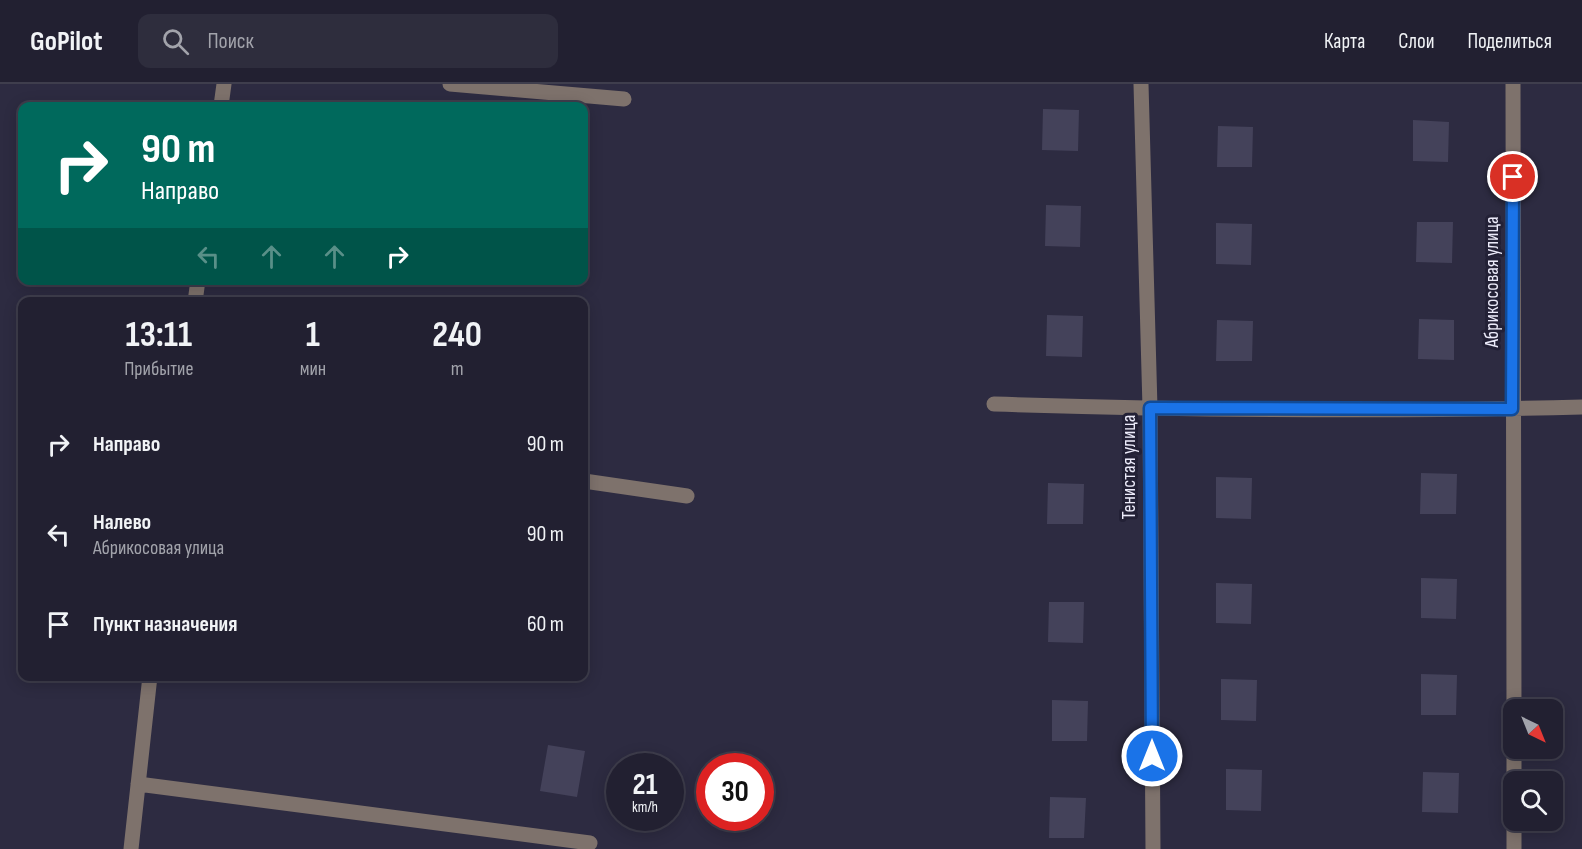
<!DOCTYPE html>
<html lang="ru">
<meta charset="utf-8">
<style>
:root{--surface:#222031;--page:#2e2d3d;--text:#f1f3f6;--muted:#a2a3ab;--line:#3f3e4d}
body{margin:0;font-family:"Sofia Sans Condensed",sans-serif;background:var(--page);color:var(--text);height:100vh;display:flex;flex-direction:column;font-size:22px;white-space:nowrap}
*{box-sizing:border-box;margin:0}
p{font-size:20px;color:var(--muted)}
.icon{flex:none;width:33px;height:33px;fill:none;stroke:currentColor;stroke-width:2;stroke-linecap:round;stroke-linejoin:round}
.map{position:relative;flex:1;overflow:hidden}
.panel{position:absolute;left:18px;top:213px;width:570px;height:384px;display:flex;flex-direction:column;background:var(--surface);border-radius:12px;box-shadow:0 3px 15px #0003,0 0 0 2px var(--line)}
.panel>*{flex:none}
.hud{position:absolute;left:18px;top:18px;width:570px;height:183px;border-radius:12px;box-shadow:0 3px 15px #0003,0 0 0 2px var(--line);background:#00695c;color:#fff;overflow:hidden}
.needle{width:39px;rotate:137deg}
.tools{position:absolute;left:1503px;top:615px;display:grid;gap:12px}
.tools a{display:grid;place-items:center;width:60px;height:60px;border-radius:12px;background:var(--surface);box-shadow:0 3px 15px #0003,0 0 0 2px var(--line);font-size:30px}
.speed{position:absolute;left:606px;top:669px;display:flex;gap:12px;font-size:30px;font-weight:700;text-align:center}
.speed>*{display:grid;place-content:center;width:78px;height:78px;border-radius:50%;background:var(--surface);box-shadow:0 3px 15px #0003,0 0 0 2px var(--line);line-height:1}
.speed small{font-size:15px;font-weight:400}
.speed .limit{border:9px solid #d22;background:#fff;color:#111}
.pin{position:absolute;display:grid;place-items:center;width:51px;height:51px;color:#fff;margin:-26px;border:3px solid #fff;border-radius:50%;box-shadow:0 2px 6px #0007}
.me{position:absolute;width:66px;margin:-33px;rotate:0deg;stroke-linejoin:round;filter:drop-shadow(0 0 4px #0008)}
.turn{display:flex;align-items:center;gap:21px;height:126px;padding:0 24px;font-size:27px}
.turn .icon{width:78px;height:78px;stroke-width:2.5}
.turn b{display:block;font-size:42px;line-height:51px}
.lanes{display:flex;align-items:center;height:57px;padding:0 24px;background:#0003;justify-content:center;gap:30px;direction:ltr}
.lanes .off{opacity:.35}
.eta{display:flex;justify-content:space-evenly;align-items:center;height:102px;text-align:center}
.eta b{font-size:36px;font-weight:700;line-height:42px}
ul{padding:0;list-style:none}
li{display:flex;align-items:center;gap:18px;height:90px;padding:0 24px}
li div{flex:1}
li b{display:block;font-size:22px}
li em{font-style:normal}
header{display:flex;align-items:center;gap:36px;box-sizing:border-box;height:84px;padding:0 30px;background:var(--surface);border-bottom:2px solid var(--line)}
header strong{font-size:28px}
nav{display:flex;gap:33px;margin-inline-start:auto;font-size:21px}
.search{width:420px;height:54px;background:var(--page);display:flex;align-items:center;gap:15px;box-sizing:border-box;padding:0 21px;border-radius:12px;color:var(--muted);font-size:22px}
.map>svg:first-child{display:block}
.building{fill:#44425a}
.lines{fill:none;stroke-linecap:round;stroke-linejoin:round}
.minor{stroke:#7e726c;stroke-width:15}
.route-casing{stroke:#114b97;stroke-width:15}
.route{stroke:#1a73e8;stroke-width:10}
.labels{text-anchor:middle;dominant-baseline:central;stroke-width:6;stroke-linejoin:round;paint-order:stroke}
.street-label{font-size:20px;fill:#ecebfa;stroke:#232136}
</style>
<header>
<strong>GoPilot</strong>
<div class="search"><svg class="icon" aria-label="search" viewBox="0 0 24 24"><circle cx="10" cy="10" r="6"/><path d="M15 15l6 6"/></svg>Поиск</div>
<nav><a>Карта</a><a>Слои</a><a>Поделиться</a></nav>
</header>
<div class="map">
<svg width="1582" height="765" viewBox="0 0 1582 765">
<rect width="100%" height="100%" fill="#2d2b41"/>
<!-- building -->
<path class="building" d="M1043 25 1079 26 1078 67 1042 66Z
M1413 36 1449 38 1448 78 1413 77Z
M1218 42 1253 43 1252 83H1217Z
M1046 121 1081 122 1080 163 1045 162Z
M1417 138H1453L1452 179 1416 178Z
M1216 139 1252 140 1251 181 1216 180Z
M1047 231 1083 232 1082 273 1046 272Z
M1419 235 1454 236V276L1418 275Z
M1217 236 1253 237 1252 277H1216Z
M1421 389 1457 390 1456 430H1420Z
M1216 393 1252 394 1251 435 1216 434Z
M1048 399 1084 400 1083 440H1047Z
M1421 494 1457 495 1456 535 1421 534Z
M1216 499 1252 500 1251 540 1216 539Z
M1049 518H1084L1083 559 1048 558Z
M1421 590 1457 591 1456 631H1421Z
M1221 595 1257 596 1256 637 1221 636Z
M1052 616 1088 617 1087 657H1052Z
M548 661 585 667 577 713 540 707Z
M1226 685 1262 686 1261 727 1226 726Z
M1423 688 1459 689 1458 729 1422 728Z
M1050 713 1086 714 1084 754H1049Z"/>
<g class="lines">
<!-- minor -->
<path class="minor" d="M450 0 624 15
M1141 0 1150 324 1153 765
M1513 0 1514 626
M221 22 224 0
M195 218 198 196
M994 320C1190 326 1386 328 1582 323
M584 397 687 412
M1514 664V698
M138 700 590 759
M1514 736V765
M131 765 150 592"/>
</g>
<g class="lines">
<!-- route casing -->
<g class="route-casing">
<path id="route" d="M1152 672 1150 324 1512 325 1513 93"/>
</g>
<!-- route -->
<use href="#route" class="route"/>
</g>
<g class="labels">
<!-- street labels -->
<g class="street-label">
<text transform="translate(1492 198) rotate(-90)">Абрикосовая улица</text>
<text transform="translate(1129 383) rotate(-90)">Тенистая улица</text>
</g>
</g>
</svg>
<div class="tools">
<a><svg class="needle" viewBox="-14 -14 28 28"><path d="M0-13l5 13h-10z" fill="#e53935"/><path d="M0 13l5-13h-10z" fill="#a2a3ab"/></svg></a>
<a><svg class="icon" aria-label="search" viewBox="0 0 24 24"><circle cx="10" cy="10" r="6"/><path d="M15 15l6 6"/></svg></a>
</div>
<div class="speed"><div>21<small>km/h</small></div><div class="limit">30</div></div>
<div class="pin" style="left:1513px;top:93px;background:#d93025"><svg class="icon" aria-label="arrive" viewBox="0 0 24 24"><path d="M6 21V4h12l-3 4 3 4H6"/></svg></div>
<svg class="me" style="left:1152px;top:672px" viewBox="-20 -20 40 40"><circle r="17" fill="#1a73e8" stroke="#fff" stroke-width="3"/><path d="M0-11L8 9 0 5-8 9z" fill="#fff"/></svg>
<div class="hud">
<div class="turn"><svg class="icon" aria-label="right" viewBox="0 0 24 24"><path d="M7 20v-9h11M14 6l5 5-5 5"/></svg><div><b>90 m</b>Направо</div></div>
<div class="lanes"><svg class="icon off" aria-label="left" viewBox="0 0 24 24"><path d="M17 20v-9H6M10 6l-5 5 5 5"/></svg><svg class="icon off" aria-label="ahead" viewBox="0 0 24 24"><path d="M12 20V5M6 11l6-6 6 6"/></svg><svg class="icon off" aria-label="ahead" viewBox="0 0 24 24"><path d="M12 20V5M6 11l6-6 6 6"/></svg><svg class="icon" aria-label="right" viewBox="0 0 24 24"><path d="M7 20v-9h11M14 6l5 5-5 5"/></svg></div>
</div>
<section class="panel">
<div class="eta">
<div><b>13:11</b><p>Прибытие</p></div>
<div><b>1</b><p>мин</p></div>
<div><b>240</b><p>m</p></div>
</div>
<ul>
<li><svg class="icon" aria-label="right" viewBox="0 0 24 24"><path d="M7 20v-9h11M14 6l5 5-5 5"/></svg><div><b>Направо</b></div><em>90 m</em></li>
<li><svg class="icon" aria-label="left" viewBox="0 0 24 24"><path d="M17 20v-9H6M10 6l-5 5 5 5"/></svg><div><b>Налево</b><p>Абрикосовая улица</p></div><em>90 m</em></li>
<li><svg class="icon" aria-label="arrive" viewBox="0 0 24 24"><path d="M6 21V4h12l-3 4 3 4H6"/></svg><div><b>Пункт назначения</b></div><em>60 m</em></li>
</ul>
</section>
</div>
